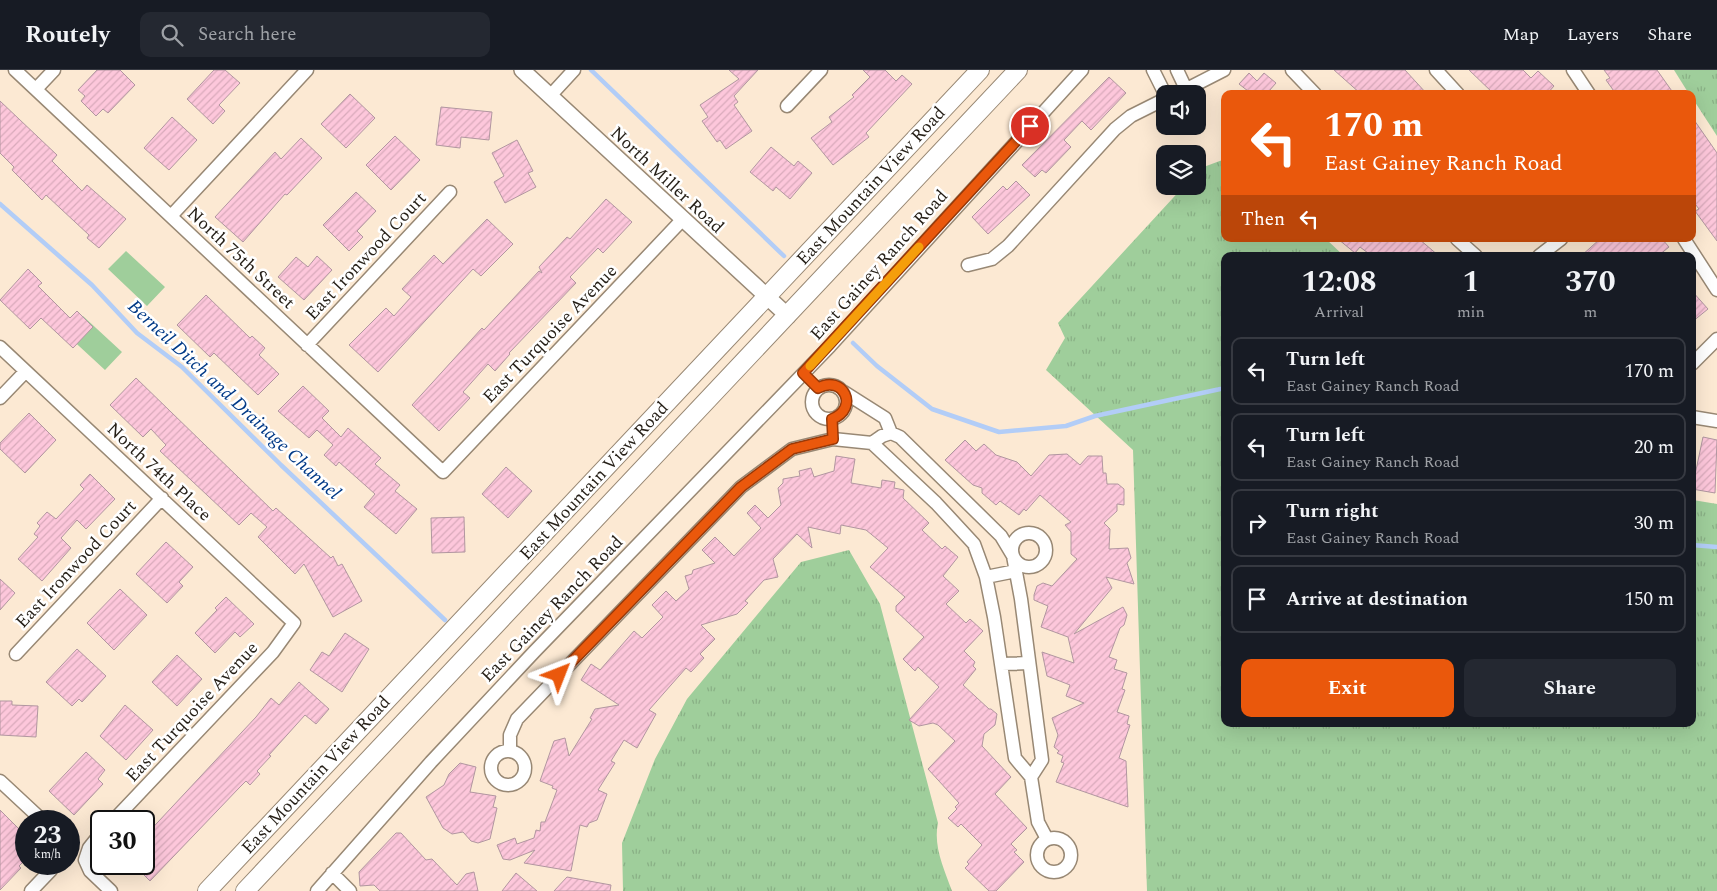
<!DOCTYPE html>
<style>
:root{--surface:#171b24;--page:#242831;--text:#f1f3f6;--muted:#9ea1a6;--line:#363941;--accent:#ea580c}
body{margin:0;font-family:Spectral,serif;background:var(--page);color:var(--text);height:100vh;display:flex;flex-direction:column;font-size:19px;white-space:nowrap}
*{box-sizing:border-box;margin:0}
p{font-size:16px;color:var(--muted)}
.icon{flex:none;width:28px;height:28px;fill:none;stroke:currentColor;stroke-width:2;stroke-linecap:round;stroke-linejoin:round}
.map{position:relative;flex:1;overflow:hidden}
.panel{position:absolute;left:1221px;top:182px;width:475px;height:475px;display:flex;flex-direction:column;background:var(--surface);border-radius:10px;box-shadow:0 5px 20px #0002}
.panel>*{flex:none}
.hud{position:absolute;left:1221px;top:20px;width:475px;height:152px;border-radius:10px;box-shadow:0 5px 20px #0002;background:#ea580c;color:#fff;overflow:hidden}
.fabs{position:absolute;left:1156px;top:15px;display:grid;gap:10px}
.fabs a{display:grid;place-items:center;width:50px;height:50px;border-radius:10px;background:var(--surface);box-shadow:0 5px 20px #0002;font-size:25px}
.speed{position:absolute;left:15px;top:740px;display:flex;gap:10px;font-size:25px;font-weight:700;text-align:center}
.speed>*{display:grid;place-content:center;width:65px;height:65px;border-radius:50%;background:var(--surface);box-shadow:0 5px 20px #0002;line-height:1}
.speed small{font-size:12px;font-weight:400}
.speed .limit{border:2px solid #111;border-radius:8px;background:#fff;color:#111}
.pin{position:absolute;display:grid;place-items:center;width:42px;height:42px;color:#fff;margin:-21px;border:2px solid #fff;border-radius:50%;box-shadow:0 1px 5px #0007}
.me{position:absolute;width:55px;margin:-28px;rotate:45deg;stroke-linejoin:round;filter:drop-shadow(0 0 4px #0008)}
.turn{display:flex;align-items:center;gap:18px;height:105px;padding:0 20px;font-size:22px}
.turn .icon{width:65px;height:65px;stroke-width:2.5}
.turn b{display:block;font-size:35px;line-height:42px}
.then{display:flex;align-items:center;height:48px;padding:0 20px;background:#0003;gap:10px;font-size:19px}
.eta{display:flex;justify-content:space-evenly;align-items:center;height:85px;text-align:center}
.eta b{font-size:30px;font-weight:700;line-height:35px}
.button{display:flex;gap:10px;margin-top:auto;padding:10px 20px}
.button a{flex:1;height:58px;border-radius:10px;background:var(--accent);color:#fff;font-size:20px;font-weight:700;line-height:58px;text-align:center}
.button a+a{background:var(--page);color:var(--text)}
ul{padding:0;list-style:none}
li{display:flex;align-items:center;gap:15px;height:68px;margin:0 10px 8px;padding:0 10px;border:2px solid var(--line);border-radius:10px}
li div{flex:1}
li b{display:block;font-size:19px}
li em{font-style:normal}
header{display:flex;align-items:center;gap:30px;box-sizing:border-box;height:70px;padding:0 25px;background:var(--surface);border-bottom:1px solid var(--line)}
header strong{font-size:24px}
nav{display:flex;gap:28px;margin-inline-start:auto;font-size:18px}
.search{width:350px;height:45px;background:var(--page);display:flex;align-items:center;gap:12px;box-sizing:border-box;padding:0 18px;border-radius:10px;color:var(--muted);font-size:19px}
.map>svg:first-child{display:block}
.grass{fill:url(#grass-tufts)}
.pitch{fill:#9fce9b}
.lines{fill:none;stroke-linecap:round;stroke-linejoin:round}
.stream{stroke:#b2cdf7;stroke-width:4.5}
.building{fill:url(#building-hatch);stroke:#b196a0}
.minor-casing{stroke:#988874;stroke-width:15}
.tertiary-casing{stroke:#988874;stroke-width:18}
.secondary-casing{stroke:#988874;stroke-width:20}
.minor{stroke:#fff;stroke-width:12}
.tertiary{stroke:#fff;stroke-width:15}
.secondary{stroke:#fff;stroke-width:18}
.route-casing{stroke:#983908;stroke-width:12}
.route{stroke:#ea580c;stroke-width:9}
.slow{stroke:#f59e0b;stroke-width:9}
.labels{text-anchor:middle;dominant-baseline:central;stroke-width:5;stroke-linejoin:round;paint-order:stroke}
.street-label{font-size:18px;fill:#251f17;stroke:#fff}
.water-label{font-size:19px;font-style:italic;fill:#023a87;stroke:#fff}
</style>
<header>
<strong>Routely</strong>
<div class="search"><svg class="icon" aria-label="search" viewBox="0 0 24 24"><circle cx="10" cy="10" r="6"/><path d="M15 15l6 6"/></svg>Search here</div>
<nav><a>Map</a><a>Layers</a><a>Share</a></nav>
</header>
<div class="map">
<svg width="1717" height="821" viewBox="0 0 1717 821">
<defs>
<pattern id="grass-tufts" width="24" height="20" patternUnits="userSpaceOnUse" patternTransform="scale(1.25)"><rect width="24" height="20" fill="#9fce9b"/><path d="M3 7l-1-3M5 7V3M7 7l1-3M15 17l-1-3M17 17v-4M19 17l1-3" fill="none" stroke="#89b085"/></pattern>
<pattern id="building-hatch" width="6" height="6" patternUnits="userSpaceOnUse" patternTransform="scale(1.25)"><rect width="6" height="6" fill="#fdc7db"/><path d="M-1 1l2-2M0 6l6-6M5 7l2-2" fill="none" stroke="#d9aabb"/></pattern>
</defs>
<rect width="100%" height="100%" fill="#fce9d3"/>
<!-- grass -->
<path class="grass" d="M1674 0H1717V66L1693 29 1692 24H1689Z
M1225 89V169H1326L1344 186H1225V654H1692L1693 430 1717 434V821H1147L1133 380 1046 300 1065 268 1058 253 1184 116H1198V102L1201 98Z
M849 480 880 534 938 753C933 776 944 799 952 821H623L622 773 655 689 687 629 801 492Z"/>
<!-- pitch -->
<path class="pitch" d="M126 181 165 217 147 236 108 199Z
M83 246 122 282 105 300 66 264Z"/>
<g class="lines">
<!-- stream -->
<path class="stream" d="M591 0 784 186
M0 134 92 215 137 263 182 297 281 395 445 550
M853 273 877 296 932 339 999 362 1066 356 1095 346 1225 318
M1692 475 1717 477"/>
</g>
<!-- building -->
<path class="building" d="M97 0H120L135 15 108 43 103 39 96 46 81 31 85 26 78 20Z
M214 0H225L240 13 219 35 225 41 213 54 187 29Z
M729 0H758L734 26 738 32 734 35 752 61 726 79 720 70 717 72 702 51 708 47 700 35 739 9Z
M863 0H885L896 11 902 5 912 14 866 63 869 67 833 95 811 68 832 52 829 47 854 27 852 25 870 7Z
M1334 0H1405L1427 24H1361Z
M1469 0H1523L1531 8 1538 1 1554 16 1547 24H1494Z
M1604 0H1657L1674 24H1616L1606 10 1610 8Z
M1249 3 1257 11 1264 3 1276 13 1269 21 1272 24H1246L1248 21 1239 14Z
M1109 7 1126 23 1091 60 1082 51 1064 70 1071 77 1046 103 1042 100 1035 107 1022 95Z
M350 24 375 48 346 78 321 54Z
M0 31 57 85 52 91 82 121 87 115 126 149 99 178 87 168 89 165 46 125 42 130 12 100 14 97 0 83Z
M441 37 492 42 489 70 461 67 460 78 436 75Z
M172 47 197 70 169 100 144 78Z
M1692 47 1717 83V171L1695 141 1699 139 1692 130Z
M395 66 420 90 391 120 366 95Z
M301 68 322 88 287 125 285 124 243 172 215 147 275 82 281 89Z
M517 70 533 101 528 103 536 117 505 133 494 112 504 106 492 83Z
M771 77 794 96 798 91 812 103 790 129 776 117 773 121 750 102Z
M1016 111 1030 125 988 164 972 147 1003 116 1007 120Z
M356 122 376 141 357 161 363 167 349 181 323 155Z
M606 129 632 152 603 183 598 178 570 207 576 213 509 283 510 284 495 301 488 294 463 322 470 328 439 361 412 335 482 258 484 260 539 201 542 203 539 197 567 167 570 169Z
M487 149 513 174 481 206 473 199 378 302 349 275 386 238 394 246 411 227 402 219 434 185 443 194Z
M1338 169H1419L1439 186H1372L1360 177 1355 183Z
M1600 169H1662L1669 177 1658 186H1581Z
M317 186 332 200 304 230 278 207 296 187 308 197Z
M28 199 42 213 38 216 70 248 77 241 93 257 73 278 41 248 30 259 0 230Z
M1692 221 1708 239 1692 252Z
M206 225 250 268 252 266 265 278 259 285 279 304 258 325 214 283 210 287 177 255Z
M136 308 273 441 276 438 331 488 333 486 338 496 342 494 362 531 333 547 304 494 295 504 258 467 267 457 251 443 239 455 160 381 166 375 151 359 143 367 110 335Z
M303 316 329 341 322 348 341 367 348 358 381 388 375 394 400 415 395 421 417 439 396 464 364 437 375 424 339 392 336 396 324 385 333 375 317 360 309 368 278 341Z
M29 343 56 370 25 403 0 379V373Z
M1703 367 1717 370 1715 423 1692 419Z
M965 370 976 381 984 374 996 385 1017 392 1031 406 1049 385 1067 384 1080 395 1088 386H1102L1103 403H1106L1107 414H1118L1124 419V435L1117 434V441L1104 453 1110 459 1109 479 1128 478 1131 488 1127 493 1134 514 1106 507 1112 518 1074 564 1123 537 1127 545 1124 555 1120 558 1109 587 1117 590 1114 599 1127 603 1122 619 1125 620 1117 642 1129 646 1127 654 1130 655 1119 688 1126 691 1128 737 1056 712 1064 693 1061 692 1063 686 1057 683 1059 681 1054 677 1058 665 1052 648 1084 633 1066 626 1070 615 1047 606 1042 582 1074 593 1068 567 1041 557 1048 536 1034 530V525L1037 516 1043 513 1052 516 1077 489 1071 484V462L1065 455 1071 452 1040 425 1026 441 1024 439 1019 445 1000 431 996 435 982 423V418L973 415 945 390Z
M836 386 855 389 851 413 881 418 882 410 895 412 894 418 904 420 903 428 929 453 922 460 942 479 945 476 958 487 943 506 959 521 946 534 966 553 970 549 983 561 964 581 975 592 973 596 976 599 963 615 989 639H991L997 644 995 655 984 664 982 676 1011 707 995 724 1027 758 1011 774 1017 780 1014 782 1024 792 996 821H989L965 798 969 794 967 792 982 775 961 754 958 757 948 748 957 739 955 737 959 733 928 699 955 671 938 655 933 653 919 656 909 650 939 617 918 597 915 601 903 589 924 567 896 541V536L905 527 870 497 888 478 866 460 841 455 840 464 808 457 812 478 797 464 773 489 778 507 764 510 745 531 748 533 737 544 701 555 715 569 700 584 704 588 691 602 686 598 649 640 656 644 637 678 624 670 611 691 615 693 598 720 607 724 597 750 589 753 587 757 580 755 571 801 524 793 535 780 510 790 503 789 497 775 515 768 517 774 534 768 536 760 540 761 541 752H545L557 720 552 718 553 716 540 711 554 671 565 668 569 686 592 649 590 648 595 639 619 635 581 610 591 594 600 600 634 561 642 568 663 547 652 535 666 521 676 531 689 519 685 506 692 504 693 500 715 493 702 480 715 467 734 486 761 458 747 443 755 435 768 448 781 435 778 418 783 413V409L800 406 799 401 811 398 814 407 834 401Z
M506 397 532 421 508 448 482 424Z
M90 404 115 429 86 459 77 450 61 468 71 478 42 511 18 489 38 467 34 464 40 456 37 453 47 442 56 449 84 419 80 415Z
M464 447 465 482 432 483 431 448Z
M166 472 193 497 179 512 183 516 167 533 136 504Z
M0 509 15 523 0 540Z
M120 519 147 545 114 580 87 553Z
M226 527 254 554 240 567 235 562 215 583 195 563 217 540 215 538Z
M345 563 369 579 342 622 310 600 322 582 329 586Z
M77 579 106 606 82 632 79 629 72 636 46 612Z
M177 585 202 609 177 636 152 612Z
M299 612 329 639 316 654 305 645 269 685 271 686 257 701 260 704 250 715 246 711 239 718 150 811 133 794H144V767L256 647 271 628 279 635Z
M0 631H12V635L38 636 36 667 0 665Z
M125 635 153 660 126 690 100 666Z
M86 682 105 700 98 709 103 714 74 745 49 721Z
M460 693 476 697 470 722 496 726 493 737 497 738 490 769 478 773 471 771 463 762 452 764 443 758 426 727 444 715 449 704Z
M0 740 26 766V789L19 796 21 798 0 820Z
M396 763H401L426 790 432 789 457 815 466 804 474 802 478 821H380L374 815 360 816 359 802Z
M516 803 537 821H502Z
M567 807 611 815 610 821H554Z"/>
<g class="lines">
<!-- minor casing -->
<g class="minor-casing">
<path id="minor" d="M15 0 443 402 682 150
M1153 0 1165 24
M1177 0 1186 19
M1292 0 1315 24
M1436 0 1458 24
M1573 0 1589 24
M36 19 54 0
M1177 24 1224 0
M550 26 574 0
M787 36 821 0
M171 146 307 0
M1457 169 1476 186
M1684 169 1717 220
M1539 186 1561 169
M968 195 992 189 1008 176 1115 59 1131 46 1165 29
M307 275 450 122
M0 277 294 553 273 582 113 751
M1692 294 1717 269
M812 332a17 17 0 1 1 34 0a17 17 0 1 1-34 0Z
M844 322 885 348 891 363
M0 328 25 302
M1692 347 1717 351
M872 373 882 366 891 363 900 367 1001 466 1013 486 1021 529 1042 690 1031 707
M1012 480a17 17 0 1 1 34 0a17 17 0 1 1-34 0Z
M986 507 1016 501
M16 584 162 428
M1002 594 1029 593
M510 680V665L517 649 741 417 792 379 833 369 872 373 936 433 974 474 986 507 994 547 1015 688 1031 707 1038 752 1047 769
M491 698a17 17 0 1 1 34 0a17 17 0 1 1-34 0Z
M0 711 43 751
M101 763 89 778 85 790 90 801 111 821
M1037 785a17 17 0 1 1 34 0a17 17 0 1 1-34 0Z
M332 803 350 821
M31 821 51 800 53 794
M317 821 431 692 534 582 830 276 1082 0"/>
</g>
<!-- tertiary casing -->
<g class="tertiary-casing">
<path id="tertiary" d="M522 0 788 246"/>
</g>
<!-- secondary casing -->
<g class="secondary-casing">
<path id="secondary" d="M207 821 980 0
M245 821 1018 0"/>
</g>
<!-- minor -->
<use href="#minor" class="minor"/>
<!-- tertiary -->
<use href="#tertiary" class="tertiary"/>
<!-- secondary -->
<use href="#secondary" class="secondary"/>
</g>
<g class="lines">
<!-- route casing -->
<g class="route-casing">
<path id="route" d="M559 605 741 417 792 379 833 369 832 349C860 338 843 304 818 318L803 303 1030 56"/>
</g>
<!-- route -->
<use href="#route" class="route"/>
<!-- slow -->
<path class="slow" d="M810 296 919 177"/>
</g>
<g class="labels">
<!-- street labels -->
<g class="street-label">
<text transform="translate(667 110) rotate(43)">North Miller Road</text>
<text transform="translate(871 116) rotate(-47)">East Mountain View Road</text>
<text transform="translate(366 186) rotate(-47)">East Ironwood Court</text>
<text transform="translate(241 188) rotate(43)">North 75th Street</text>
<text transform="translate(879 195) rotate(-48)">East Gainey Ranch Road</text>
<text transform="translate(550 264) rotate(-46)">East Turquoise Avenue</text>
<text transform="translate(159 402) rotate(43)">North 74th Place</text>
<text transform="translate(594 411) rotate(-47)">East Mountain View Road</text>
<text transform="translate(76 494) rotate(-47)">East Ironwood Court</text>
<text transform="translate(552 539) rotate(-46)">East Gainey Ranch Road</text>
<text transform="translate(192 642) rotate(-47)">East Turquoise Avenue</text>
<text transform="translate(316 705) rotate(-47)">East Mountain View Road</text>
</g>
<!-- water labels -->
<g class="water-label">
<text transform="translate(234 330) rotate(43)">Berneil Ditch and Drainage Channel</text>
</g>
</g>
</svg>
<div class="fabs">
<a><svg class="icon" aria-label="sound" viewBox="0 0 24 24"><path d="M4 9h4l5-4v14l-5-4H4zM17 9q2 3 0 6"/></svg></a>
<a><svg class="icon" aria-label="layers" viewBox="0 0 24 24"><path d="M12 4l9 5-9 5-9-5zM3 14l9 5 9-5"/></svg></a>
</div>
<div class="speed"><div>23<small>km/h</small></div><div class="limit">30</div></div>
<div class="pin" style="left:1030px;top:56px;background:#d93025"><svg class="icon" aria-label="arrive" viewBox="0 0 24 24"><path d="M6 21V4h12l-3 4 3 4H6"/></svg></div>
<svg class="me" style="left:559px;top:605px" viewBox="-20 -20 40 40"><path d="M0-17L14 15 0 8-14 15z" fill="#ea580c" stroke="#fff" stroke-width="4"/></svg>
<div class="hud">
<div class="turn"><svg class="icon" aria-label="left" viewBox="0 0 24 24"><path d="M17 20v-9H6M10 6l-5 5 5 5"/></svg><div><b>170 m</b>East Gainey Ranch Road</div></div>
<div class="then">Then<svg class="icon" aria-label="left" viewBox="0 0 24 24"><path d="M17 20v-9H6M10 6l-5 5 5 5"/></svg></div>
</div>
<section class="panel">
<div class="eta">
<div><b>12:08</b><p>Arrival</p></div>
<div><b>1</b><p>min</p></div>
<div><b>370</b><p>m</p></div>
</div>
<ul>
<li><svg class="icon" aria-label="left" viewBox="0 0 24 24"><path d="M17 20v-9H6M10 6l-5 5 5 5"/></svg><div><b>Turn left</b><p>East Gainey Ranch Road</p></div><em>170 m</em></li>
<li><svg class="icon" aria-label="left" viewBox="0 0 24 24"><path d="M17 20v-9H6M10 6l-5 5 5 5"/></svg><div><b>Turn left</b><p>East Gainey Ranch Road</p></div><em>20 m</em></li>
<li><svg class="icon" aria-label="right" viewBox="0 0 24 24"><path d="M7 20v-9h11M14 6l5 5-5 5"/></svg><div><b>Turn right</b><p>East Gainey Ranch Road</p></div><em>30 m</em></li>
<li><svg class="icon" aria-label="arrive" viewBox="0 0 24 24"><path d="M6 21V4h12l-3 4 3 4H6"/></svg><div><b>Arrive at destination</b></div><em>150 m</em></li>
</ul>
<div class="button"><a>Exit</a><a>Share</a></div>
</section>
</div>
